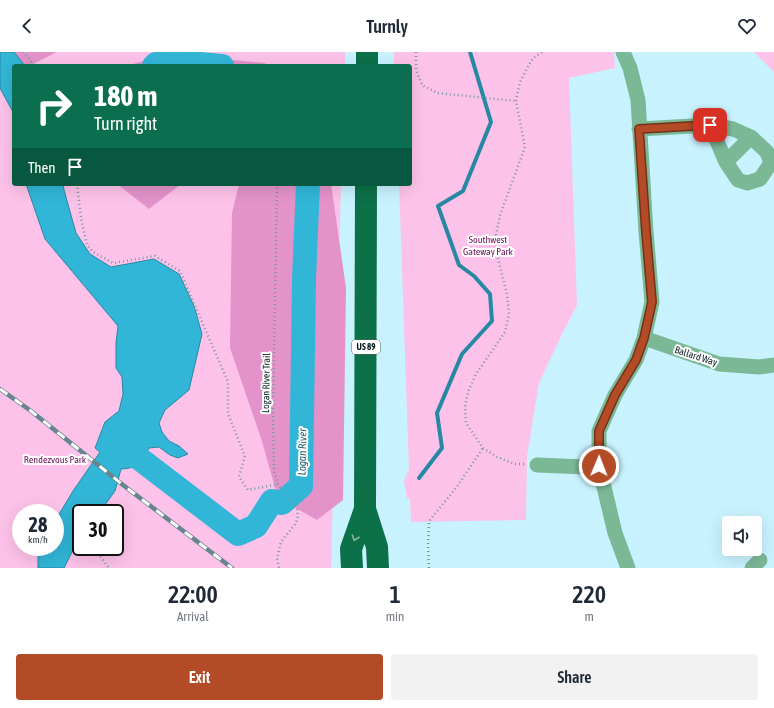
<!DOCTYPE html>
<style>
:root{--surface:#fff;--page:#f2f2f3;--text:#1f2937;--muted:#747a83;--accent:#b24b26}
body{margin:0;font-family:"Asap Condensed",sans-serif;background:var(--page);color:var(--text);height:100vh;display:flex;flex-direction:column;font-size:15px;white-space:nowrap}
*{box-sizing:border-box;margin:0}
p{font-size:13px;color:var(--muted)}
.icon{flex:none;width:22px;height:22px;fill:none;stroke:currentColor;stroke-width:2;stroke-linecap:round;stroke-linejoin:round}
.map{position:relative;height:516px;overflow:hidden}
.sheet{display:flex;flex-direction:column;background:var(--surface);flex:1}
.sheet>*{flex:none}
.guide{position:absolute;left:12px;top:12px;width:400px;height:122px;border-radius:4px;box-shadow:0 4px 16px #0002;background:#0b6e4f;color:#fff;overflow:hidden}
.fabs{position:absolute;left:722px;top:464px;display:grid;gap:8px}
.fabs a{display:grid;place-items:center;width:40px;height:40px;border-radius:4px;background:var(--surface);box-shadow:0 4px 16px #0002;font-size:20px}
.speed{position:absolute;left:12px;top:452px;display:flex;gap:8px;font-size:20px;font-weight:700;text-align:center}
.speed>*{display:grid;place-content:center;width:52px;height:52px;border-radius:50%;background:var(--surface);box-shadow:0 4px 16px #0002;line-height:1}
.speed small{font-size:10px;font-weight:400}
.speed .limit{border:2px solid #111;border-radius:6px;background:#fff;color:#111}
.pin{position:absolute;display:grid;place-items:center;width:34px;height:34px;color:#fff;margin:-17px;border-radius:8px;box-shadow:0 2px 6px #0006}
.me{position:absolute;width:44px;margin:-22px;rotate:1deg;stroke-linejoin:round;filter:drop-shadow(0 0 3px #0008)}
.turn{display:flex;align-items:center;gap:14px;height:84px;padding:0 16px;font-size:18px}
.turn .icon{width:52px;height:52px;stroke-width:2.5}
.turn b{display:block;font-size:28px;line-height:34px}
.then{display:flex;align-items:center;height:38px;padding:0 16px;background:#0003;gap:8px;font-size:15px}
.eta{display:flex;justify-content:space-evenly;align-items:center;height:68px;text-align:center}
.eta b{font-size:24px;font-weight:600;line-height:28px}
.button{display:flex;gap:8px;margin-top:auto;padding:8px 16px}
.button a{flex:1;height:46px;border-radius:4px;background:var(--accent);color:#fff;font-size:16px;font-weight:600;line-height:46px;text-align:center}
.button a+a{background:var(--page);color:var(--text)}
header{display:flex;justify-content:space-between;align-items:center;height:52px;padding:0 16px;background:var(--surface);font-size:18px;font-weight:600}
.map>svg:first-child{display:block}
.green{fill:#fdc2e9;fill-rule:evenodd}
.forest{fill:#e393ca}
.water{fill:#32b6d8;stroke:#2688a2}
.lines{fill:none;stroke-linecap:round;stroke-linejoin:round}
.stream{stroke:#2688a2;stroke-width:4}
.river{stroke:#32b6d8;stroke-width:24}
.path{stroke:#7798a2;stroke-width:2.5;stroke-dasharray:1 3;stroke-linecap:butt}
.street{stroke:#7bb896;stroke-width:15}
.highway{stroke:#0c7048;stroke-width:22}
.rail-casing{stroke:#67858f;stroke-width:4.5}
.rail{stroke:#fff;stroke-width:3;stroke-dasharray:9;stroke-linecap:butt}
.oneway{stroke:#86b8a4}
.route-casing{stroke:#743119;stroke-width:10}
.route{stroke:#b24b26;stroke-width:7}
.labels{text-anchor:middle;dominant-baseline:central;stroke-width:4;stroke-linejoin:round;paint-order:stroke}
.shield{fill:#fff;stroke:#536165;stroke-width:1}
.shield-label{font-size:9px;font-weight:bold;fill:#091d23}
.park-label{font-size:10px;fill:#6f105a;stroke:#fff}
.street-label{font-size:10px;fill:#091d23;stroke:#fff}
.water-label{font-size:11px;font-style:italic;fill:#245866;stroke:#fff}
</style>
<header><svg class="icon" aria-label="back" viewBox="0 0 24 24"><path d="M15 5l-7 7 7 7"/></svg>Turnly<svg class="icon" aria-label="heart" viewBox="0 0 24 24"><path d="M12 20l-8-8c-3-5 5-10 8-4 3-6 11-1 8 4z"/></svg></header>
<div class="map">
<svg width="774" height="516" viewBox="0 0 774 516">
<rect width="100%" height="100%" fill="#c9f2ff"/>
<!-- green -->
<path class="green" d="M0 0H345V14H14V132H341L331 516H0ZM21 461H55V495H21ZM81 461H115V495H81Z
M394 0H614L615 16 569 26 577 253 563 280 539 331 527 404 526 468 411 470 410 447H407L404 429 409 417 399 132H410V14H394Z
M754 0H774V20Z"/>
<!-- forest -->
<path class="forest" d="M0 0H57L29 14H20Z
M169 2 265 11 268 14H126Z
M117 132H181L149 157Z
M239 132H331L346 236 343 448 317 468 278 446 261 386 230 296 232 161Z"/>
<!-- water -->
<path class="water" d="M0 0H14L25 14H14V62L0 36Z
M26 132H63L64 138 76 181 90 202 111 215 154 207 179 222 194 254 202 282 189 338 165 358 159 371 162 380 169 389 179 394 188 402 178 406 170 403 159 395 149 396C141 411 139 416 121 417L115 439 99 461H81V486L76 492 64 516H38V498L39 495H55V469L73 439 100 400 95 396 105 370 119 359 123 342 122 325 116 316V291L118 274 45 187Z"/>
<g class="lines">
<!-- stream -->
<path class="stream" d="M419 426 442 396 437 361 462 302 492 269 490 242 474 224 459 213 438 154 463 139 491 70 470 0"/>
<!-- river -->
<path class="river" d="M154 14 156 12 179 10 222 14
M116 401 136 404 238 482 256 474 272 449 282 451 301 434 304 227 308 132"/>
<!-- path -->
<path class="path" d="M23 0 35 14
M416 0V18L422 33 437 41 516 49
M77 132 81 166 87 193 93 200 113 211 155 204 180 219 228 330V362L245 404 239 425 248 438 278 432
M277 132 273 363 274 420 278 432 297 457 298 464 296 471 281 490 277 506 279 516
M524 412H515L497 405 483 396 466 371 465 355 468 340 476 322 505 280 509 262 507 242 496 199V183L500 163 525 95 516 49 520 30 531 9 537 3 543 0
M93 495 109 516
M429 516 428 493 429 469 456 436 483 396"/>
<!-- street -->
<path class="street" d="M623 0 630 16 638 48 646 180 652 250 644 286 636 308 615 343 599 379V414L615 481 628 516
M639 77 710 73 726 110 738 128 747 131 760 127 771 111 767 100 751 85 733 77 710 73
M726 110 751 85
M644 286 719 312 759 315 774 313
M537 413 585 415 599 414
M752 516 760 508"/>
<!-- highway -->
<path class="highway" d="M367 14V0
M366 132 365 457 377 495 378 516
M352 516 351 497 365 457"/>
<!-- rail casing -->
<g class="rail-casing">
<path id="rail" d="M0 337 31 359 123 433 232 516"/>
</g>
<!-- rail -->
<use href="#rail" class="rail"/>
</g>
<!-- one-way arrows -->
<defs><path id="oneway-chevron" d="M-2-3.5L2.5 0L-2 3.5" fill="none" stroke-width="1.6" stroke-linecap="round" stroke-linejoin="round"/></defs>
<use class="oneway" href="#oneway-chevron" transform="translate(355 486) rotate(109)"/>
<g class="lines">
<!-- route casing -->
<g class="route-casing">
<path id="route" d="M599 414V379L615 343 636 308 644 286 652 250 646 180 639 77 710 73"/>
</g>
<!-- route -->
<use href="#route" class="route"/>
</g>
<g class="labels">
<!-- shield labels -->
<rect class="shield" x="352" y="288" width="28" height="14" rx="3"/>
<g class="shield-label">
<text x="366" y="295">US 89</text>
</g>
<!-- park labels -->
<g class="park-label">
<text x="488" y="187">Southwest<tspan x="488" dy="12">Gateway Park</tspan></text>
<text x="55" y="407">Rendezvous Park</text>
</g>
<!-- street labels -->
<g class="street-label">
<text transform="translate(696 304) rotate(18)">Ballard Way</text>
<text transform="translate(266 331) rotate(-89)">Logan River Trail</text>
</g>
<!-- water labels -->
<g class="water-label">
<text transform="translate(302 400) rotate(-89)">Logan River</text>
</g>
</g>
</svg>
<div class="fabs">
<a><svg class="icon" aria-label="sound" viewBox="0 0 24 24"><path d="M4 9h4l5-4v14l-5-4H4zM17 9q2 3 0 6"/></svg></a>
</div>
<div class="speed"><div>28<small>km/h</small></div><div class="limit">30</div></div>
<div class="pin" style="left:710px;top:73px;background:#d93025"><svg class="icon" aria-label="arrive" viewBox="0 0 24 24"><path d="M6 21V4h12l-3 4 3 4H6"/></svg></div>
<svg class="me" style="left:599px;top:414px" viewBox="-20 -20 40 40"><circle r="17" fill="#b24b26" stroke="#fff" stroke-width="3"/><path d="M0-11L8 9 0 5-8 9z" fill="#fff"/></svg>
<div class="guide">
<div class="turn"><svg class="icon" aria-label="right" viewBox="0 0 24 24"><path d="M7 20v-9h11M14 6l5 5-5 5"/></svg><div><b>180 m</b>Turn right</div></div>
<div class="then">Then<svg class="icon" aria-label="arrive" viewBox="0 0 24 24"><path d="M6 21V4h12l-3 4 3 4H6"/></svg></div>
</div>
</div>
<section class="sheet">
<div class="eta">
<div><b>22:00</b><p>Arrival</p></div>
<div><b>1</b><p>min</p></div>
<div><b>220</b><p>m</p></div>
</div>
<div class="button"><a>Exit</a><a>Share</a></div>
</section>
